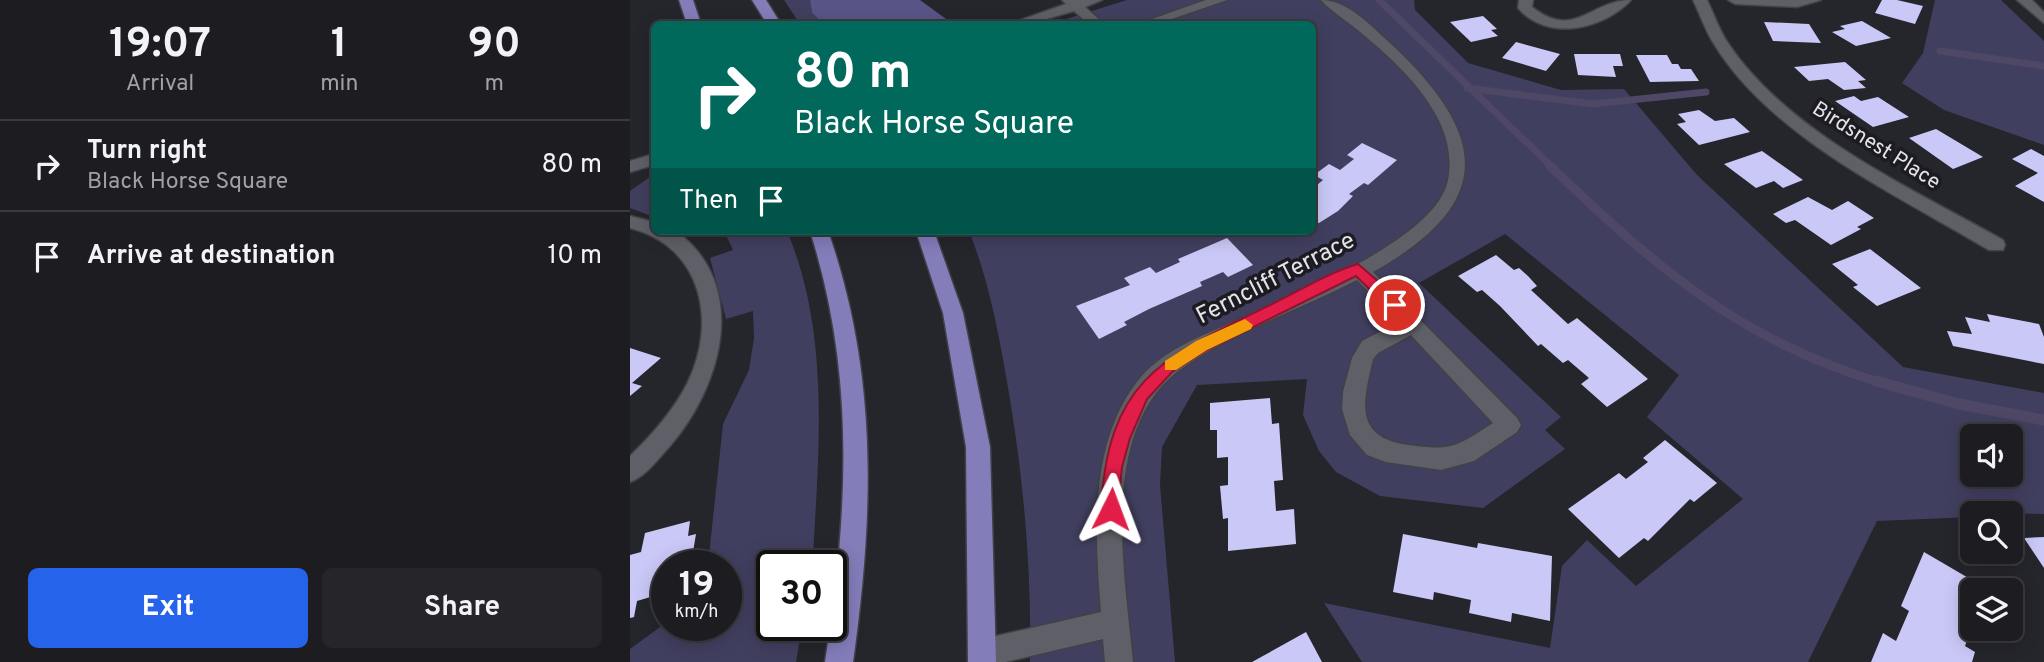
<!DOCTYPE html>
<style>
:root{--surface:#1c1c21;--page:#25252a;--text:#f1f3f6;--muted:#a0a1a5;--line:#3a3a3f;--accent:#2563eb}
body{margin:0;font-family:Overpass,sans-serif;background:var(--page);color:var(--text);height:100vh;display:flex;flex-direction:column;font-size:26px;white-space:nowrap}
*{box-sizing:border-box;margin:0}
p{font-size:23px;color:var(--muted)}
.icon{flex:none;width:38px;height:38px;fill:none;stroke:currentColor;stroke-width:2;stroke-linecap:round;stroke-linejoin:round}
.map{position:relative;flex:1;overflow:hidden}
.side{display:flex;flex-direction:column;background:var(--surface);width:630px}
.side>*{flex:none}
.guide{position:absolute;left:21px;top:21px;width:665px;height:214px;border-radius:10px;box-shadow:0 4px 18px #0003,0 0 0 2px var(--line);background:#00695c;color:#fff;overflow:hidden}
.controls{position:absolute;left:1330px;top:424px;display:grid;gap:14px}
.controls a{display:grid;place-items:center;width:63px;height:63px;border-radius:10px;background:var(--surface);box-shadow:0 4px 18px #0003,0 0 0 2px var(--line);font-size:35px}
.speed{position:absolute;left:21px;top:550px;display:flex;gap:14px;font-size:35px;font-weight:700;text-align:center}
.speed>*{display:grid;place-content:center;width:91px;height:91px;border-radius:50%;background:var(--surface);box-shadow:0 4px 18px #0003,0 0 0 2px var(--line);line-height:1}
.speed small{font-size:18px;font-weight:400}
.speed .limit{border:4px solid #111;border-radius:10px;background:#fff;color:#111}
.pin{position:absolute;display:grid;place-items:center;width:60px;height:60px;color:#fff;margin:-30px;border:4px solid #fff;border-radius:50%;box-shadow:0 2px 7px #0007}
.me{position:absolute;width:77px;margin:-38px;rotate:3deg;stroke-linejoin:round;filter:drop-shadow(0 0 5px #0008)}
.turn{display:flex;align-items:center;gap:24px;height:147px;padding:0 28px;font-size:32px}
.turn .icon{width:91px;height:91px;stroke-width:2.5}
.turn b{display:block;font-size:49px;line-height:60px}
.then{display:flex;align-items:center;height:66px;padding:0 28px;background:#0003;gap:14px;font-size:26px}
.eta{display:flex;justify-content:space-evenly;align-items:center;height:119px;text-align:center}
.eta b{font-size:42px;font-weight:700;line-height:49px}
.action{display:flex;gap:14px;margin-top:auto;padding:14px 28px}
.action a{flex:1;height:80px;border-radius:10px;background:var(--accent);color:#fff;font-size:28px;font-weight:700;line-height:80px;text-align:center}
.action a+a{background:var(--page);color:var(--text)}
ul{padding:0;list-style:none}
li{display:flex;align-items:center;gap:21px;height:91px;padding:0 28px;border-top:2px solid var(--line)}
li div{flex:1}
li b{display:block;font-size:26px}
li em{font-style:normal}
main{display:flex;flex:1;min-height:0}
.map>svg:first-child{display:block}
.green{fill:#413f5f;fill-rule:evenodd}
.forest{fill:#585486}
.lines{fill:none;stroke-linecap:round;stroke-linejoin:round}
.stream-far2{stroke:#4f4766;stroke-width:7}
.stream-far1{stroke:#4f4766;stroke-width:9}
.stream{stroke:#4f4766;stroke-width:11}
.building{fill:#cac8f6}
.minor-casing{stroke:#414147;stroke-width:3}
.major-casing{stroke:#414147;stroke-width:3}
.minor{fill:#5f5f67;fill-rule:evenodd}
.major{fill:#837dba;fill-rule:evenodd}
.route{fill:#e11d48;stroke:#92132f;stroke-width:2}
.slow{fill:#f59e0b}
.labels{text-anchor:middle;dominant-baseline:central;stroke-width:7;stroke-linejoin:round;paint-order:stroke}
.far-street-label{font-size:21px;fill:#e4e4e8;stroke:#1c1b22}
.street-label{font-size:24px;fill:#e4e4e8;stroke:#1c1b22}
</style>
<main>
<section class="side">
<div class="eta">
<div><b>19:07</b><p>Arrival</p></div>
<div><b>1</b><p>min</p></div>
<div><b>90</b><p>m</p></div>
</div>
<ul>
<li><svg class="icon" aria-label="right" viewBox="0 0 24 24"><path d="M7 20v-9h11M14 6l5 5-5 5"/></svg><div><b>Turn right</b><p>Black Horse Square</p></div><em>80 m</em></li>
<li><svg class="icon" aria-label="arrive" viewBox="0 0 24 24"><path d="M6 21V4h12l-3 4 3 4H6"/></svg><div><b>Arrive at destination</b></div><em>10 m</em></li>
</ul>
<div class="action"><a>Exit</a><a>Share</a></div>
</section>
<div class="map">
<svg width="1414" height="662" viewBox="0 0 1414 662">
<rect width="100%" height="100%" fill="#25252c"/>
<!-- green -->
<path class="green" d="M154 0H180L182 13 194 24H170Z
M497 0H784L785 10 838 63 931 90 994 89 1067 175 1273 367 1414 393V514L1342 513V517L1247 521 1178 662H732L694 603 920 648 932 566 957 540 1006 586 1113 499 1017 417 1049 375 875 234 789 283 931 417 915 430 935 449 853 508 750 496 706 472 689 451 673 415 677 379 567 385 532 447 530 485 545 662H400C402 563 392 462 374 365 366 320 356 273 339 231H682V24H420ZM1342 436H1381V474H1342Z
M1305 0H1371L1414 41V145L1314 110 1272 83 1293 53Z
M24 174V217L0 208V191Z
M94 231H157C200 333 189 448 183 556L182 565H142V625H172L166 662H0V649L37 622V625H96V565H78L93 424 119 370 124 338 123 311 96 319 80 258 103 250Z"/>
<!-- forest -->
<path class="forest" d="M180 0H290L323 24H194L182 13Z"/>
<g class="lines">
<!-- stream-far2 -->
<path class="stream-far2" d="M749 0 922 167
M1310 51 1414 66
M837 88 963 104 1076 92"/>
<!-- stream-far1 -->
<path class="stream-far1" d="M920 166C1024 265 1109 341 1252 383"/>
<!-- stream -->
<path class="stream" d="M1246 381 1329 404 1414 420"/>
</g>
<!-- building -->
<path class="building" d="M1252 0H1267L1293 6 1285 24 1245 13Z
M853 16 867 29 861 30 868 36 841 42 820 22Z
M1232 21 1261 38 1226 46 1202 32 1215 29 1210 26Z
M1134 22 1179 24 1191 43 1143 41Z
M886 42 930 54 916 71 872 58Z
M944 54H990L993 66H983L986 77 948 75Z
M1006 55H1037L1042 64H1048L1051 69H1061L1069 81 1020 82Z
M1215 62 1236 80 1228 81 1236 88 1214 90 1198 79 1179 81 1164 67Z
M1224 96 1231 101 1248 97 1279 117 1243 127 1205 101Z
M1069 110 1085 121 1104 118 1120 132 1069 145 1047 124 1056 122 1048 114Z
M1306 129 1353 157 1323 169 1279 138Z
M732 143 767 160 738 185 734 183 719 194 723 196 708 211 689 223 682 221V189L693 180 684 175 699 164 710 170 724 159 717 155Z
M1401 149 1414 156V202L1385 186 1408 173 1382 159Z
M1132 151 1173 180 1153 188 1144 181 1126 188 1094 164Z
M1178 197 1202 210 1218 201 1244 218 1227 227 1231 229 1201 245 1165 220 1156 223 1143 214Z
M597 238 623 265 598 277 593 272 570 282 572 286 519 309 494 322 497 325 469 339 446 306 500 285 494 278 520 267 526 273 550 262 548 259Z
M1240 249 1291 288 1247 306 1223 287 1228 285 1202 264Z
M866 255 884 270 889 268 898 276 907 286 901 290 938 324 947 318 1018 379 977 407 951 384 959 378 938 360 933 363 911 344 908 346 870 306 852 290 847 292 828 276Z
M1357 314 1409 324 1414 337V364L1323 346 1317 331 1342 334 1335 317 1360 322Z
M0 348 31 358 2 383 12 386 0 396Z
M640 398 642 424 649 423 653 480 644 481 646 511 664 509 666 544 598 551V518L593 519 590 486 598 485V457L587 458V430H580V403Z
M1035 440 1087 483 1064 502 1060 499 1018 541 1014 538 989 558 938 509 989 473 996 479 1018 462 1013 458Z
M60 521 58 536 66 534 61 564 37 565V592L7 601 4 617 0 618V555L11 552 15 533Z
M773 534 847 548 848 543 922 556 920 621 882 613 881 622 839 613 841 600 804 592 803 600 763 592Z
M1414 537V568L1394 538Z
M1294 552 1359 590H1342V626L1335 646 1345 652 1342 662H1241L1253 633 1266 641 1279 611 1271 606Z
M676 632 692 662H622Z"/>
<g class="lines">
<!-- minor casing -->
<g class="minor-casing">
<path id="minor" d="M432 0H472L455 7 474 24H459L444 11 399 24H379L436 4Z
M576 0H597L527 24H508Z
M691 0C718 0 742 27 761 44 859 136 866 203 743 272L887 418 891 425 887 432 844 461 811 470 756 462 737 455 720 435 712 409 713 392 722 358 732 341 769 322 727 280C671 309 607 330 555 366 466 425 495 573 503 662H475L473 639 375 662H342L339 653 343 643 353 639 471 612C465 535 458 440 511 377 536 348 576 334 611 319 663 296 797 242 816 187 823 168 819 143 811 125 793 85 757 54 724 27 713 18 700 10 691 0ZM781 335 863 423C826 447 822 451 778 445 723 437 733 402 743 359L748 353Z
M889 0H903L902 7C945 41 960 0 1001 0 973 30 917 42 888 8Z
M1063 0H1077C1084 14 1089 30 1098 43 1158 133 1281 188 1373 240L1375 245 1373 250H1359C1267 195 1141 137 1084 44 1075 30 1070 14 1063 0Z
M1098 0H1191L1167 7 1105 4Z
M1387 0H1402L1414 12V23Z
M24 154V165L0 172V161Z
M0 216 24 222V231H46C121 286 91 387 40 446 28 459 16 476 0 482V456C22 435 43 411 57 384 88 322 72 246 0 228Z"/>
</g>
<!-- major casing -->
<g class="major-casing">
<path id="major" d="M49 0H63L71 24H57Z
M122 0H136L151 24H137Z
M180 231H198C248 374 244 513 223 662H195C218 515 226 375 180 231Z
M286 231H304L333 313 360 447 366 662H338L336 447 313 313Z"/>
</g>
<!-- minor -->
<use href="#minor" class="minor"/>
<!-- major -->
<use href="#major" class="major"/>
</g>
<!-- route -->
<path class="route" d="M728 264 771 301V309H760L726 276 577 350 542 372 517 399 500 438 492 467 487 515 481 517 474 515 471 509C478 380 531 358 636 307 666 293 697 273 728 264Z"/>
<!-- slow -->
<path class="slow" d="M615 319 623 325 621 329 577 350 546 370H535V361L566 341Z"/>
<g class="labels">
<!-- far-street labels -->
<g class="far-street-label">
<text transform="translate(1246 146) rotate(32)">Birdsnest Place</text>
</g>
<!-- street labels -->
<g class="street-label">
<text transform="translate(646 279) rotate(-27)">Ferncliff Terrace</text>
</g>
</g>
</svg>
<div class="controls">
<a><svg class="icon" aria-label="sound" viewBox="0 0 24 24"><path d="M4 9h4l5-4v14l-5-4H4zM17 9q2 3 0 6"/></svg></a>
<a><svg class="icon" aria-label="search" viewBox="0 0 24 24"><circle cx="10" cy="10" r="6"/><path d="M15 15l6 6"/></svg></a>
<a><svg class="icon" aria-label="layers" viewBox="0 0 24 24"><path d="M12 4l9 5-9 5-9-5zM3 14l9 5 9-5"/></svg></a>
</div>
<div class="speed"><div>19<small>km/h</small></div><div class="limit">30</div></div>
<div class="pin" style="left:765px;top:305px;background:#d93025"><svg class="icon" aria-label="arrive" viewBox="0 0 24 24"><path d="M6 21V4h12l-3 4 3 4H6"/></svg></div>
<svg class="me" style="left:481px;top:509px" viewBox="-20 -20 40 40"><path d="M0-17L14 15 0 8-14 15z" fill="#e11d48" stroke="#fff" stroke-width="4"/></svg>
<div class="guide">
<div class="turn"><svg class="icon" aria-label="right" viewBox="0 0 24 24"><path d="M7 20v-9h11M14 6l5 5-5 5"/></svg><div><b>80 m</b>Black Horse Square</div></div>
<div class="then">Then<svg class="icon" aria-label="arrive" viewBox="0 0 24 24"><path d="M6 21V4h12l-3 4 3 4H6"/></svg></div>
</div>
</div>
</main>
